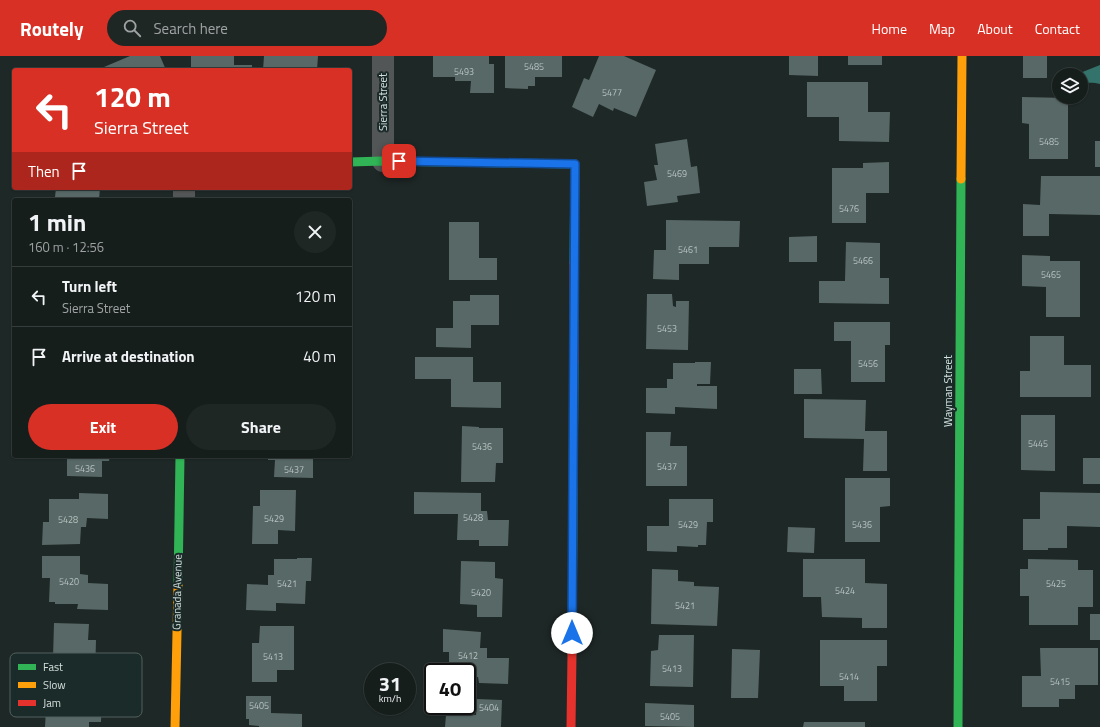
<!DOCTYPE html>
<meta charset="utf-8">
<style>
:root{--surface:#161e1c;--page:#1f2725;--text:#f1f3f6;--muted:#9ea2a3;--line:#353c3b;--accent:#d93025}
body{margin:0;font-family:"Titillium Web",sans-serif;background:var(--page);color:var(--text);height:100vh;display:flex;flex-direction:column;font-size:15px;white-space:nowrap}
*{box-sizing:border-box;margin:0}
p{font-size:13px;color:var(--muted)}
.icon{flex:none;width:22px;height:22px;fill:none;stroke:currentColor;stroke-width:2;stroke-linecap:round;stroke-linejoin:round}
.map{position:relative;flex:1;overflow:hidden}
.panel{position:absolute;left:12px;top:142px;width:340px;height:260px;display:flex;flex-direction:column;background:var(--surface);border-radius:4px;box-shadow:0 1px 3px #0004,0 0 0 1px var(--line)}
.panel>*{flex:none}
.guide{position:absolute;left:12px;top:12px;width:340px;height:122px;border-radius:4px;box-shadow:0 1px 3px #0004,0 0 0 1px var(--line);background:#d93025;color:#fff;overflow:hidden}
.controls{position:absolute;left:1052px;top:12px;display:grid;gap:8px}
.controls a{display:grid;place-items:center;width:36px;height:36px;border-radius:50%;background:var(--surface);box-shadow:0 1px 3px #0004,0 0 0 1px var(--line);font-size:20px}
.speed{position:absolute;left:364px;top:607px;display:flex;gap:8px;font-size:20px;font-weight:700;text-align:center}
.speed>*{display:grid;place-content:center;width:52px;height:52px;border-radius:50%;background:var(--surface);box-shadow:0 1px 3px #0004,0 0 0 1px var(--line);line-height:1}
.speed small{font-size:10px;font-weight:400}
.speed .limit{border:2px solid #111;border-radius:6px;background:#fff;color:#111}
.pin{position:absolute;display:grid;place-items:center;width:34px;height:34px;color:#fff;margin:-17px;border-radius:8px;box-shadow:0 2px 6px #0006}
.me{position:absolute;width:44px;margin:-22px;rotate:0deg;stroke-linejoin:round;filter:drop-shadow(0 0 3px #0008)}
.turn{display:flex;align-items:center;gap:14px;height:84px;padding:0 16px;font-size:18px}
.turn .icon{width:52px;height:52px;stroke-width:2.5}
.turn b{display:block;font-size:28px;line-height:34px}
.then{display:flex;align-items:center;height:38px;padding:0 16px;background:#0003;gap:8px;font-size:15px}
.round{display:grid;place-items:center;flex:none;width:42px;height:42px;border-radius:21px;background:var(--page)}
.head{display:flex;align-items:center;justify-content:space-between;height:68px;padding:0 16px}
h1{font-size:24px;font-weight:700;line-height:30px}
.action{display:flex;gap:8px;margin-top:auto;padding:8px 16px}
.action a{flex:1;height:46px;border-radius:24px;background:var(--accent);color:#fff;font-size:16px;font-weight:700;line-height:46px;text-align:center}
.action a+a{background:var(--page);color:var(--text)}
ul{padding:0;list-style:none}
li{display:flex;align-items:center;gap:12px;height:60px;padding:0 16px;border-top:1px solid var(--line)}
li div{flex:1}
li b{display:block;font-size:15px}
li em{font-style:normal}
header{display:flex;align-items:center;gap:24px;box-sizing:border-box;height:56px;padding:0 20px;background:var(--accent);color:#fff}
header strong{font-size:19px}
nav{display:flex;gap:22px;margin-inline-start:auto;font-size:14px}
.search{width:280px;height:36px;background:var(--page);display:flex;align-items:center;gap:10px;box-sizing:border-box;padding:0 14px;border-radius:22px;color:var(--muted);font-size:15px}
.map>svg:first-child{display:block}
.water{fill:#34736b}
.building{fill:#576866}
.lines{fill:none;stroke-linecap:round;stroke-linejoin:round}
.street{stroke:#535656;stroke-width:22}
.fast{stroke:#30b455;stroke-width:9}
.slow{stroke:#ff9f0a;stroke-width:9}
.jam{stroke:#e5322d;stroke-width:9}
.route-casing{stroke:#114b97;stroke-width:10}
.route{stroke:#1a73e8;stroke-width:7}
.labels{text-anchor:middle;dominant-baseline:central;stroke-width:4;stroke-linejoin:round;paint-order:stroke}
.number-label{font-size:9px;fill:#b6c2c0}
.street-label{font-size:11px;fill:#d5e0de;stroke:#1b2b29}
.key{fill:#1b2b29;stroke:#53615f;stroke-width:1}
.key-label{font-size:11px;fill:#d5e0de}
</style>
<header>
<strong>Routely</strong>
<div class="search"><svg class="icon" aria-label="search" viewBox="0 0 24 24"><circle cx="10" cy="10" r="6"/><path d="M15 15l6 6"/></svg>Search here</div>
<nav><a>Home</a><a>Map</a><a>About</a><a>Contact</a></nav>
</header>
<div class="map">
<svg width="1100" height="671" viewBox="0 0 1100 671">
<rect width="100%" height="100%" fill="#1e2826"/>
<!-- water -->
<path class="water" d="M1100 9V28C1094 26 1087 28 1081 25V19H1078L1080 17Z"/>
<!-- building -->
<path class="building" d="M130 0H160L166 14H105L104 11Z
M191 0H234V9H252V14H191Z
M264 0H318L317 14H263Z
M433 0H489V8H494V37H470L471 25H455V21H433Z
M505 0H562V21H535V30H528V33L505 32Z
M599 0H624L656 14 636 61 614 52 613 55 599 48 593 61 572 51 584 22 589 24Z
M789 0H818V20L789 19Z
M848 0H882V9H848Z
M1023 0H1047V22H1023Z
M807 26H868V56H890L889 86 839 85V61H807Z
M1022 41 1068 42V103H1029V68L1022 67Z
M687 83 691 111 697 110 700 137 677 140 678 146 647 150 644 126 657 124 654 109H658L655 88Z
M1095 85H1100V111H1095Z
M889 106V137H866V167H832V112H863V107Z
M1041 120H1100V159L1049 158V180H1023V148L1040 149Z
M56 132H100L99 144 55 141Z
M666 164 740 165 739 191H709V208H679V224L653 223 654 194H666Z
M449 166H479V202H497V224H449Z
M817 180V206H789V181Z
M846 186 880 187V222H889V248L819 247V225H845Z
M1022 199 1050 200V205H1080V261H1046V231L1022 230Z
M647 238H672L673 250 676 251V245H689L688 294 646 293Z
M470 239H499V269H471V292L436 291V272H453V245H470Z
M834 266H890V289H885V326H851V285H834Z
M1030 280H1064V309H1091V341H1020V315H1030Z
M415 301H473V326H501V352L451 351V323H415Z
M695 306H711L710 328H697V330H717V353L675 351V358L646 357V332H667V323H673V307H695Z
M794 313H821L822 338H794Z
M804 343 866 344 865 375H887V415H863L864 383 804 382Z
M1021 359H1055V415L1021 414Z
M462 370 479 371V372H503V407H496L495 426H461Z
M646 376H671L670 390H687V430H646Z
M67 400H110L109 405H102V421L67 420Z
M268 400H313V422L274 421 275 404H268Z
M1083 402H1100V428H1083Z
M845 422H890V450L880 451V486H845Z
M260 434H296L295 475 278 474V488H252L253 450H260Z
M414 436 481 437V455H487L488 464H509L508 490H479V484H457L458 458H414Z
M1040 436 1100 437V471L1067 470V492H1048V494H1023V463H1040Z
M79 437 108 438V463L87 462 86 471H81L80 488 42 489 43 466H49V443H79Z
M669 443H713V466H707L706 489H698V491L677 490V496L647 495V470H669Z
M788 471 815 472 814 497 787 496Z
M42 500H80V518L88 519V527L108 528V554L77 553 78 548H55V546H49L50 522H42Z
M297 502H312L311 525H306L305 548 276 547V555L246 554 247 528 268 529V519H274V503H297Z
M803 503H865V527L887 528V572H862V562L822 561 821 541H803Z
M1028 503 1078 504V514H1093V551H1078V569H1029V540H1020V513H1028Z
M461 505 495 506V522L503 523 502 561H477V549L460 548Z
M652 513 678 514V525L694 526V530L719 531 717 570 651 568Z
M1090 558H1100V584H1090Z
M54 567 89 568 88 584H96L95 623 50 622V602H53Z
M260 570H294V614H277V626H252V587H259Z
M443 573 481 576 480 592H487V602H509L508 628 479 627 478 621H467V616H449V596H443Z
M659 579H694L693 631 650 630 651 595 658 594Z
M820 584H887V610H877V645H844V630H820Z
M1040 592H1098V629H1075V643H1059V651H1022V620H1041Z
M732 593 760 594 758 642H731Z
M77 636 102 637 101 666H89V671H45L46 652H76Z
M246 640H271V657L302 658V671H259V670L249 669V663H246Z
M477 643 502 644 501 671H445L446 659H476Z
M645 647 694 649V671L645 670Z
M804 666H865V671H803Z"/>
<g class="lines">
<!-- street -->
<path class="street" d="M383 0V105
M184 144V132"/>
<!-- fast -->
<path class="fast" d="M350 106 383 105 575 108 574 207
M178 529 180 400
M572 597 574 306
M958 671 961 123"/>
<!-- slow -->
<path class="slow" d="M961 123 962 0
M175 671 178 529"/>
<!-- jam -->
<path class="jam" d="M574 306V207
M571 671 572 597"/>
</g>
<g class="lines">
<!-- route casing -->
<g class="route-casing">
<path id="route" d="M399 105 575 108 572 577"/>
</g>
<!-- route -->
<use href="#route" class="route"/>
</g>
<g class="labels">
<!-- number labels -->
<g class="number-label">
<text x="534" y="10">5485</text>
<text x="464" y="15">5493</text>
<text x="612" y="36">5477</text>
<text x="1049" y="85">5485</text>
<text x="677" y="117">5469</text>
<text x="849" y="152">5476</text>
<text x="688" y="193">5461</text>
<text x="863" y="204">5466</text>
<text x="1051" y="218">5465</text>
<text x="667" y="272">5453</text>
<text x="868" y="307">5456</text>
<text x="1038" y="387">5445</text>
<text x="482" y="390">5436</text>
<text x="667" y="410">5437</text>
<text x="85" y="412">5436</text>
<text x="294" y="413">5437</text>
<text x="473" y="461">5428</text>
<text x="274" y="462">5429</text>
<text x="68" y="463">5428</text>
<text x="688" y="468">5429</text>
<text x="862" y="468">5436</text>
<text x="69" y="525">5420</text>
<text x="287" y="527">5421</text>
<text x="1056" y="527">5425</text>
<text x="845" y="534">5424</text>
<text x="481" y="536">5420</text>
<text x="685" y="549">5421</text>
<text x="468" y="599">5412</text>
<text x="273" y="600">5413</text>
<text x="672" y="612">5413</text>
<text x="849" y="620">5414</text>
<text x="1060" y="625">5415</text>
<text x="259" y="649">5405</text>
<text x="489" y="651">5404</text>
<text x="670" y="660">5405</text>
</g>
<!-- street labels -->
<g class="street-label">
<text transform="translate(383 46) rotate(-90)">Sierra Street</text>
<text transform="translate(948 335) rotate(-90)">Wayman Street</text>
<text transform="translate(177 536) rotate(-89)">Granada Avenue</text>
</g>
</g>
<!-- legend -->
<rect x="10" y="597" width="132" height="64" rx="6" class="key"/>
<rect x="18" y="608" width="18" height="6" fill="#30b455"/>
<rect x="18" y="626" width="18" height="6" fill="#ff9f0a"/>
<rect x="18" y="644" width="18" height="6" fill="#e5322d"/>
<g class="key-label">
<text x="43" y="615">Fast</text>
<text x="43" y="633">Slow</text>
<text x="43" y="651">Jam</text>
</g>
</svg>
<div class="controls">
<a><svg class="icon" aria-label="layers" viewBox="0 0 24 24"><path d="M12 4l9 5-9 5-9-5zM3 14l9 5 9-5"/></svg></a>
</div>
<div class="speed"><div>31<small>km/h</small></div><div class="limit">40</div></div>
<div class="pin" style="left:399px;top:105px;background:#d93025"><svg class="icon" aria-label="arrive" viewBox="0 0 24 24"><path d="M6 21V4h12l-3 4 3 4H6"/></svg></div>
<svg class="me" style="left:572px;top:577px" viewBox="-20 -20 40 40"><circle r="19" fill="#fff"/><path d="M0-13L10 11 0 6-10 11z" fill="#1a73e8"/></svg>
<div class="guide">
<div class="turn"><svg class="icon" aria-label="left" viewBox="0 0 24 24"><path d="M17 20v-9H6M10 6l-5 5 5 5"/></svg><div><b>120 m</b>Sierra Street</div></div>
<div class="then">Then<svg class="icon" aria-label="arrive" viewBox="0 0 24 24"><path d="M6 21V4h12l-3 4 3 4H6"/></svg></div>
</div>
<section class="panel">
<div class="head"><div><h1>1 min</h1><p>160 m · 12:56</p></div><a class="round"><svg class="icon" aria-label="close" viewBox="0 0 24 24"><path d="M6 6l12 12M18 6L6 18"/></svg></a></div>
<ul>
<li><svg class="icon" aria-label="left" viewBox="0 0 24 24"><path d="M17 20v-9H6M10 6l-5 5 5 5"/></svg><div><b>Turn left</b><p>Sierra Street</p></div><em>120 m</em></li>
<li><svg class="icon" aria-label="arrive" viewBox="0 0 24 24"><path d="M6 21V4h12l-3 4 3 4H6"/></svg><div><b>Arrive at destination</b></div><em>40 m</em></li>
</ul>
<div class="action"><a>Exit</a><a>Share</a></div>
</section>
</div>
